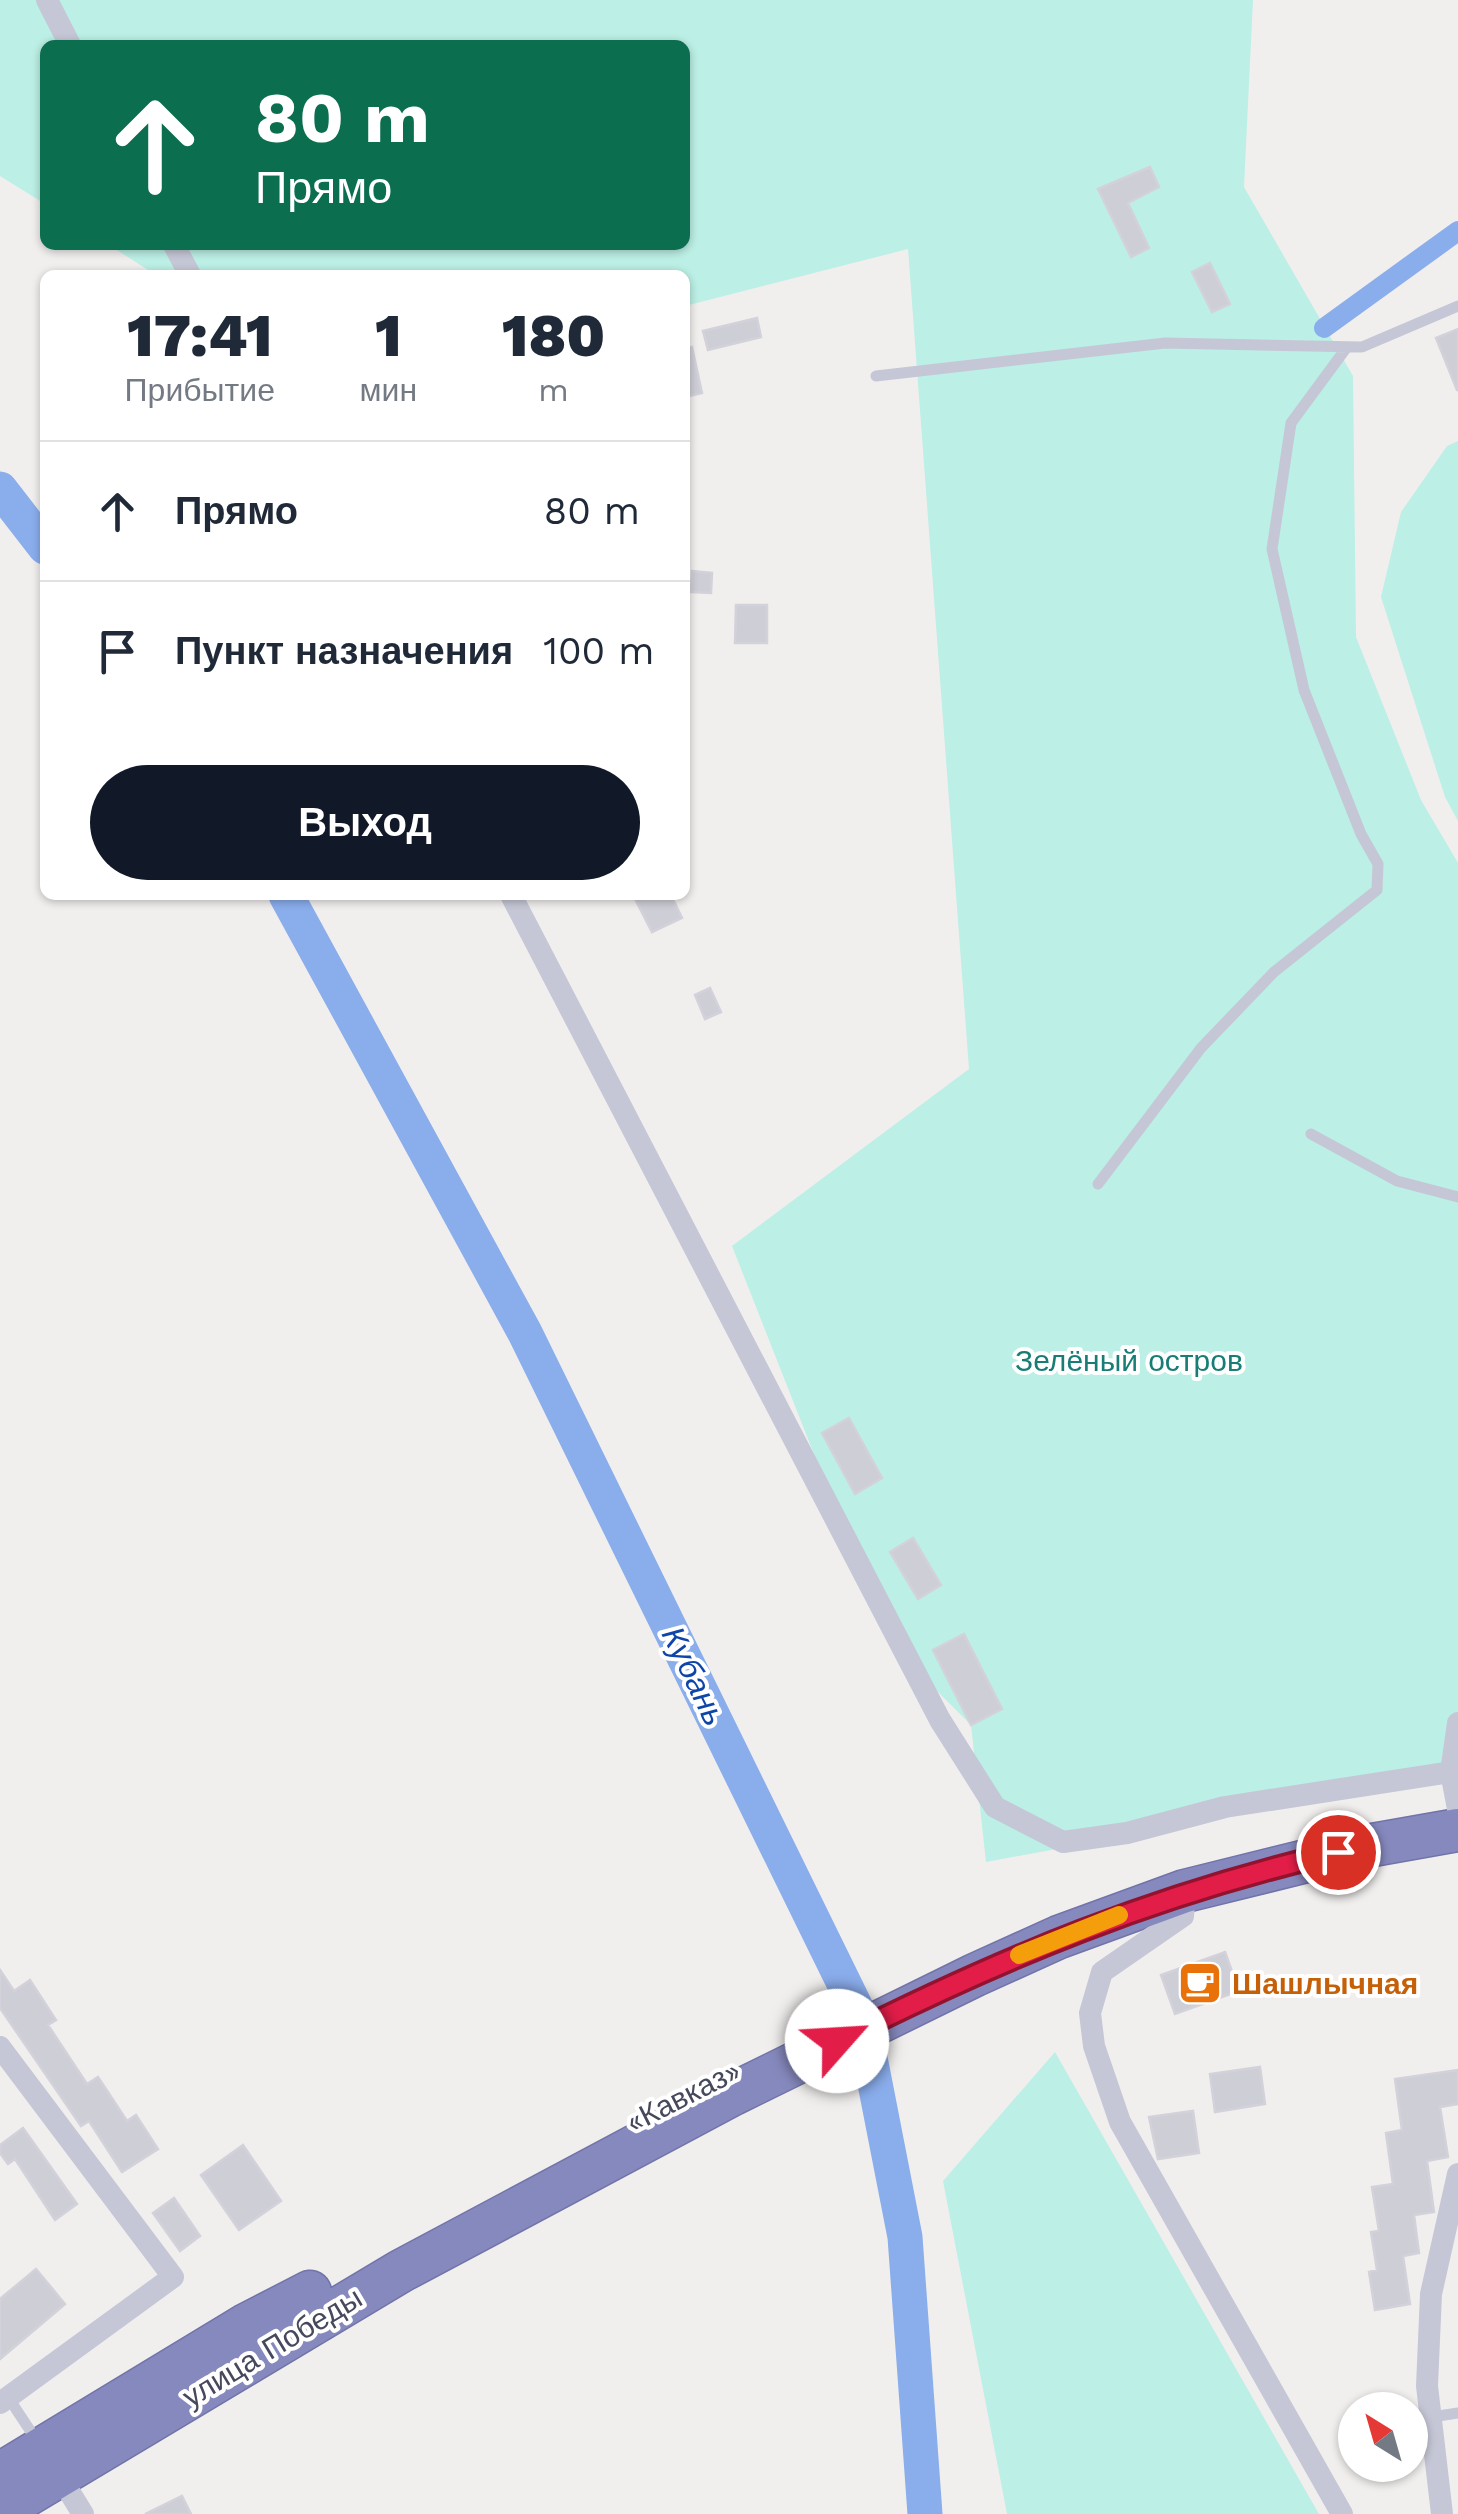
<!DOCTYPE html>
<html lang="ru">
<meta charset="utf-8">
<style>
:root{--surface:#fff;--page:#f2f2f3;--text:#1f2937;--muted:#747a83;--line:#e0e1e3;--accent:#111827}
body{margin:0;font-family:"Work Sans",sans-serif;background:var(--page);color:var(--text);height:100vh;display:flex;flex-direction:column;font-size:38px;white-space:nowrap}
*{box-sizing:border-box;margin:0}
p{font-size:32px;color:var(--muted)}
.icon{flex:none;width:55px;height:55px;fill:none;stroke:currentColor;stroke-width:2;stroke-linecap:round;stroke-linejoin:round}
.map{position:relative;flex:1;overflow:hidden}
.sheet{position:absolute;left:40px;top:270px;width:650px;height:630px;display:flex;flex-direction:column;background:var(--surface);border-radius:15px;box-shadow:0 2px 8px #0004}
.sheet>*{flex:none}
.hud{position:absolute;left:40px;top:40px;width:650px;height:210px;border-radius:15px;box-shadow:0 2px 8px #0004;background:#0b6e4f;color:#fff;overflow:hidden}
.needle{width:65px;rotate:323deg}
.tools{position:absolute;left:1338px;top:2392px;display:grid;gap:20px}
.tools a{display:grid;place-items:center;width:90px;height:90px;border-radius:50%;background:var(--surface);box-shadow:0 2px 8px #0004;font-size:50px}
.pin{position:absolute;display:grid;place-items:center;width:85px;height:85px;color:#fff;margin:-42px;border:5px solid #fff;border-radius:50%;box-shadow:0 2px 10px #0007}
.me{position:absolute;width:110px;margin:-55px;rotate:64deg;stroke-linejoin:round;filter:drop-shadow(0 0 8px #0008)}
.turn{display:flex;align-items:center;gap:35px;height:210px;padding:0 50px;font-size:45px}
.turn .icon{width:130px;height:130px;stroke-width:2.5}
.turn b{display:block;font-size:70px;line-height:85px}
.eta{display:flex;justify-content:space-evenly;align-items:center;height:170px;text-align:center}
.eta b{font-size:60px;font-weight:800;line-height:70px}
.cta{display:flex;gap:20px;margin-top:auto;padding:20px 50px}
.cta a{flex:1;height:115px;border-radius:60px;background:var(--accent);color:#fff;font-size:40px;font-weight:800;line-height:115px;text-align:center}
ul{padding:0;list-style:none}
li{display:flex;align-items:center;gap:30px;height:140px;padding:0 50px;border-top:2px solid var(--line)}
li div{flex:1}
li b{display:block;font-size:38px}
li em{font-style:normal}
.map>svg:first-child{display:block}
.green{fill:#bcefe5}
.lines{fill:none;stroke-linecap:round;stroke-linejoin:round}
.canal{stroke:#8aadec;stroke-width:20}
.river{stroke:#8aadec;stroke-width:35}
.building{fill:#ceced6;stroke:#d3d2da;stroke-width:2.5}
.highway-casing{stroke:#7174a9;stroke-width:45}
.lane{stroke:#c5c7d6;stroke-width:11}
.street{stroke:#c5c7d6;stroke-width:22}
.highway{stroke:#8689bd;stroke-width:42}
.route-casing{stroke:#92132f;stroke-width:25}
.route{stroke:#e11d48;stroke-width:18}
.slow{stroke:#f59e0b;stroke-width:18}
.labels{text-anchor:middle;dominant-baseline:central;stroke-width:8;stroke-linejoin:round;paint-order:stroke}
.park-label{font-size:30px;fill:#177d76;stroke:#fff}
.food-label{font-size:30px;font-weight:bold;fill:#c56008;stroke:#fff;text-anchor:start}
.street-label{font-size:30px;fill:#46495c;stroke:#fff}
.water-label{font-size:32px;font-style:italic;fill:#0d45a9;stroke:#fff}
</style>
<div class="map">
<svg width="1458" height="2514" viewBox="0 0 1458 2514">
<rect width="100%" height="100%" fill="#f1efee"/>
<!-- green -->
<path class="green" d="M0 0H1253L1244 187 1353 376 1356 637 1421 800 1458 863V1775L986 1862 971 1725 888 1642 732 1246 969 1069 908 249 685 306V275H156L109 245H685V45H45V204L0 176Z
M1458 441V821L1445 797 1381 597 1401 512 1447 446Z
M1055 2052 1319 2514H1007L943 2181Z"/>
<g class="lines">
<!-- canal -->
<path class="canal" d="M1324 328 1458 231"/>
<!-- river -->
<path class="river" d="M0 489 45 547
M286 895 525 1333 863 2022 905 2237 925 2514"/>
</g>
<!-- building -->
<path class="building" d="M1150 167 1159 187 1128 203 1149 248 1131 257 1098 189Z
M1210 263 1230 304 1212 312 1192 272Z
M757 318 761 337 708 350 703 331Z
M1458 329V390H1457L1436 338Z
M692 347 702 393 685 397V348Z
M692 571 712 573 711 593 691 592Z
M736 605H767V643H735Z
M633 895H671L682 918 652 932Z
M710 988 721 1012 705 1019 695 995Z
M849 1418 882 1478 855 1494 822 1433Z
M913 1538 941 1585 918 1599 890 1552Z
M964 1634 1002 1709 971 1725 933 1650Z
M1225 1952 1239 1991 1175 2014 1161 1975Z
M0 1970 14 1991 30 1980 56 2020 48 2025 87 2084 98 2077 127 2121 136 2115 158 2149 122 2172 89 2121 81 2126 0 2008Z
M1260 2067 1265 2104 1215 2112 1210 2074Z
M1458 2070V2104L1440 2107 1448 2157 1427 2161 1434 2212 1414 2215 1419 2253 1403 2256 1410 2304 1375 2310 1369 2272 1377 2270 1371 2232 1379 2231 1372 2187 1393 2184 1386 2133 1402 2130 1395 2079Z
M1193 2111 1199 2153 1158 2159 1149 2117Z
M23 2128 77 2204 55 2220 15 2159 8 2164 0 2153V2145Z
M243 2145 281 2201 239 2230 201 2175Z
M174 2198 200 2236 180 2251 153 2213Z
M36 2269 65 2304 0 2359V2299Z
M182 2496 191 2514H145Z"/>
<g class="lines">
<!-- highway casing -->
<g class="highway-casing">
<path id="highway" d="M0 2474 246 2325 310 2292
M0 2511 401 2271 733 2094 975 1975 1059 1937 1185 1891 1367 1846 1458 1830"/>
</g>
<!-- lane -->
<path class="lane" d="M876 376 1165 343 1362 347 1458 306
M1311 1134 1397 1181 1458 1197
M1098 1184 1201 1048 1274 972 1377 890 1378 864 1361 834 1304 690 1272 549 1291 423 1347 347
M8 2397 39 2444
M1432 2417 1458 2413"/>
<!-- street -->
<path class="street" d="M47 0 70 45
M174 245 190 275
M511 895 940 1720 995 1807 1063 1842 1127 1833 1225 1807 1451 1772 1458 1809
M1451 1772 1458 1723
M1185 1891 1183 1916 1102 1972 1090 2013 1094 2046 1120 2122 1342 2514
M0 2047 173 2277 0 2403
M59 2475 83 2514
M1442 2514 1427 2386 1431 2294 1458 2174"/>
<!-- highway -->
<use href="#highway" class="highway"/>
</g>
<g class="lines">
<!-- route casing -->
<g class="route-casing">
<path id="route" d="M837 2041C1006 1956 1154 1895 1338 1852"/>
</g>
<!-- route -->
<use href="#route" class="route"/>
<!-- slow -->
<path class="slow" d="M1019 1955 1119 1915"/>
</g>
<!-- icons -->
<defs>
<g id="cafe-square" transform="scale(2.25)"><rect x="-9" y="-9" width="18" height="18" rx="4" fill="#e8710a" stroke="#fff"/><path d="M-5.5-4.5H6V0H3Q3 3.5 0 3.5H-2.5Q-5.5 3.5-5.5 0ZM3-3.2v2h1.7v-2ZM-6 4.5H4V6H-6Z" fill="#fff"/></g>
</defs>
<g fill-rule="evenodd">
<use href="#cafe-square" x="1200" y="1983"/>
</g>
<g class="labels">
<!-- park labels -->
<g class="park-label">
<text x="1129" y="1360">Зелёный остров</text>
</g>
<!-- food labels -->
<g class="food-label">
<text x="1232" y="1983">Шашлычная</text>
</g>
<!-- street labels -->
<g class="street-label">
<text transform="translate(683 2096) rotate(-27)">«Кавказ»</text>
<text transform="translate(272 2347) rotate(-31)">улица Победы</text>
</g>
<!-- water labels -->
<g class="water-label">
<text transform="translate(694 1676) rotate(64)">Кубань</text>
</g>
</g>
</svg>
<div class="tools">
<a><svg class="needle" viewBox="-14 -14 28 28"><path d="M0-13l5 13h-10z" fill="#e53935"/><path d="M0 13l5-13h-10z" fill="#747a83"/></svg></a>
</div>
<div class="pin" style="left:1338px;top:1852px;background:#d93025"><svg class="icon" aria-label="arrive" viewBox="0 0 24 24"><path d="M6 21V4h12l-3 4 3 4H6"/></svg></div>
<svg class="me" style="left:837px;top:2041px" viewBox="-20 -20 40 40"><circle r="19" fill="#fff"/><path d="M0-13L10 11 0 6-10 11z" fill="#e11d48"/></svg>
<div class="hud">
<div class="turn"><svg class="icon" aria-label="ahead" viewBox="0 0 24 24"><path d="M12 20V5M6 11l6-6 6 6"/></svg><div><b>80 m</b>Прямо</div></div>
</div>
<section class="sheet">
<div class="eta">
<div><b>17:41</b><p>Прибытие</p></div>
<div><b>1</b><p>мин</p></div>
<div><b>180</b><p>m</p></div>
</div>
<ul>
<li><svg class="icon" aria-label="ahead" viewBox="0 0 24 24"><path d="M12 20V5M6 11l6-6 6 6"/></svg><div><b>Прямо</b></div><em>80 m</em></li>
<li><svg class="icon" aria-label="arrive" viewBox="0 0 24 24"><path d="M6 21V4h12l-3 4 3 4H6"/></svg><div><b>Пункт назначения</b></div><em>100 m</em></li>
</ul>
<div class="cta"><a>Выход</a></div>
</section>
</div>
